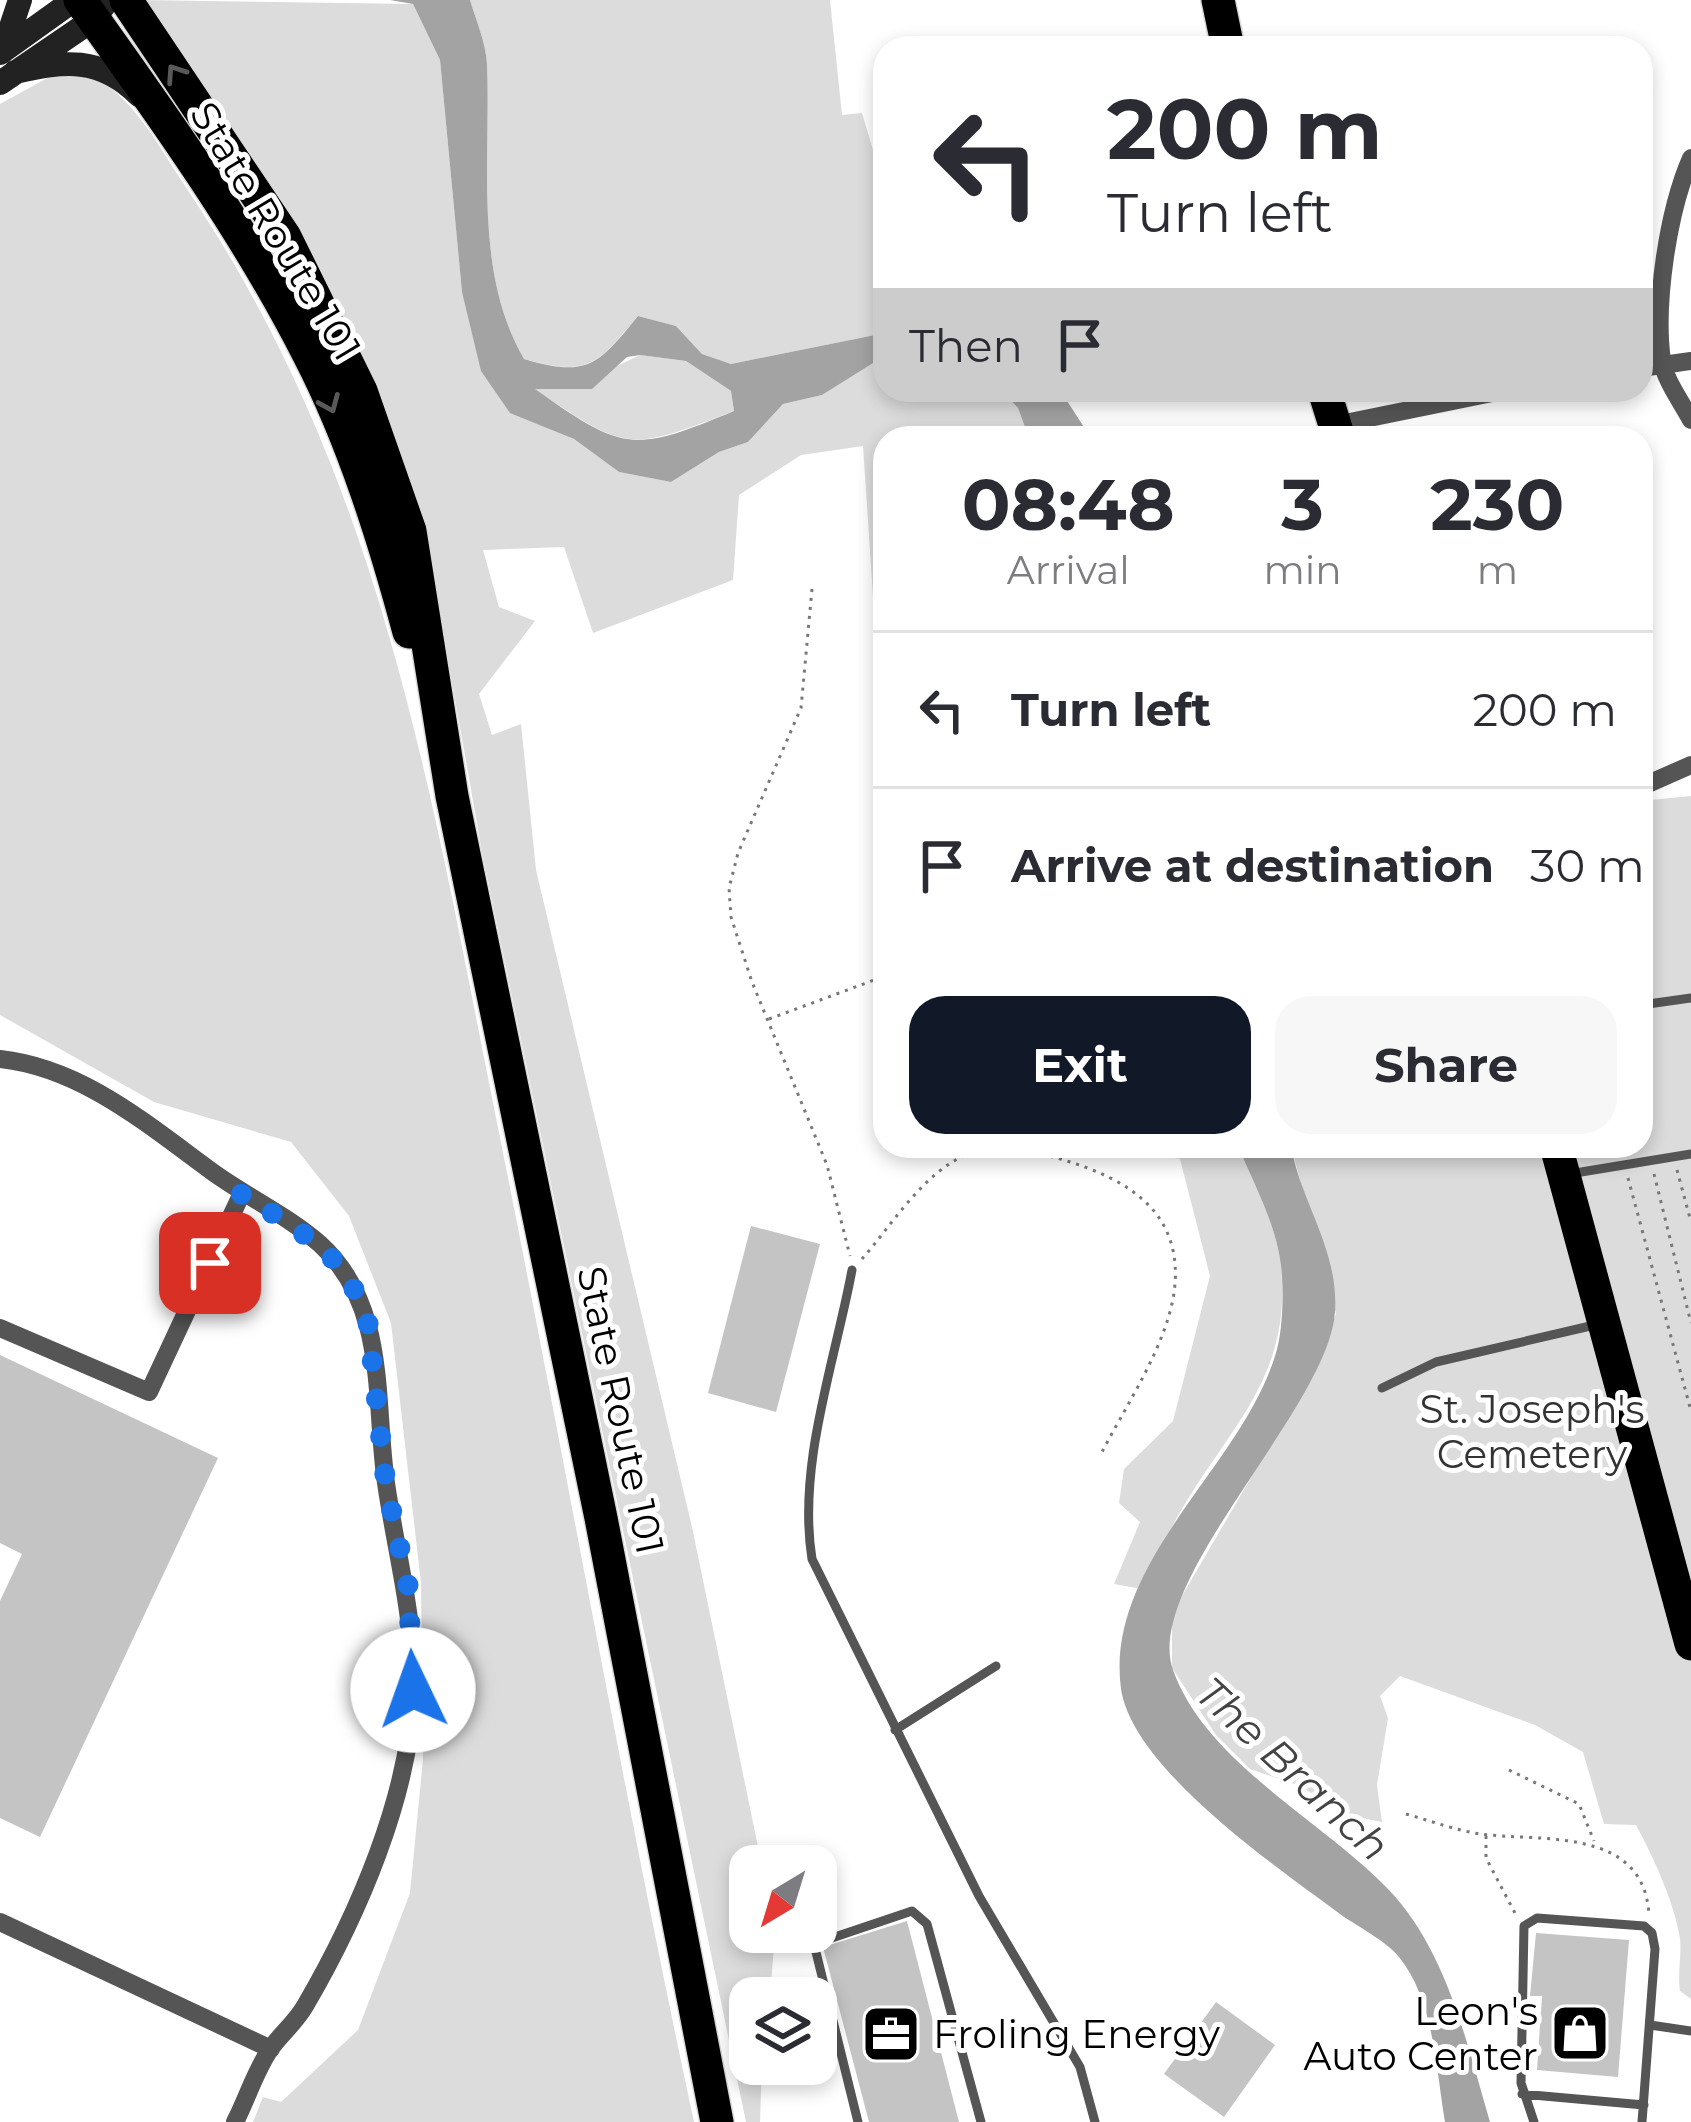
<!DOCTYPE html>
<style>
:root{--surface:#fff;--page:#f7f7f7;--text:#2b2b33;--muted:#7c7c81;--line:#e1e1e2;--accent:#111827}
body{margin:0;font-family:Montserrat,sans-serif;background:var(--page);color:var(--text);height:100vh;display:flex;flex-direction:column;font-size:45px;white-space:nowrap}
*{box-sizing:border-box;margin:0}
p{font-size:39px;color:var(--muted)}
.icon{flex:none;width:66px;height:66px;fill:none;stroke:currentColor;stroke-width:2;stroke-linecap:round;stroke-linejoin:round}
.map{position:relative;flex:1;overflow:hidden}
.sheet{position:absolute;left:873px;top:426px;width:780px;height:732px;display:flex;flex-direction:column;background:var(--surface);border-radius:36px;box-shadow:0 6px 18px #0003}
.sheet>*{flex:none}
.hud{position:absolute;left:873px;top:36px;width:780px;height:366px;border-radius:36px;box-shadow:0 6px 18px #0003;background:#fff;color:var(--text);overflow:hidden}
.needle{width:78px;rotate:218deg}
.controls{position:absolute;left:729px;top:1845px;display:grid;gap:24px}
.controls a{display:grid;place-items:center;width:108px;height:108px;border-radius:24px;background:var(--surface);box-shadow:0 6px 18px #0003;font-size:60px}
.pin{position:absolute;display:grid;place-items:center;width:102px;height:102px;color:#fff;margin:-51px;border-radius:24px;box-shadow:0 6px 18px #0006}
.me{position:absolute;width:132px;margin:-66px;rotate:357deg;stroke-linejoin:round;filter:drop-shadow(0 0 9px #0008)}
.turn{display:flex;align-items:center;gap:42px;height:252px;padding:0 36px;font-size:54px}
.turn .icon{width:156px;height:156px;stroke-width:2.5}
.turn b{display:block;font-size:84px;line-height:102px}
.then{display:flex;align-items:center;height:114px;padding:0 36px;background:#0003;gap:24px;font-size:45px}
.eta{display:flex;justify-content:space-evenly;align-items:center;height:204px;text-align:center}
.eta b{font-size:72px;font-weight:700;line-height:84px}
.button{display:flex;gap:24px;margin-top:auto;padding:24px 36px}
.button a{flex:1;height:138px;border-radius:36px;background:var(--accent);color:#fff;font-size:48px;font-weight:700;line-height:138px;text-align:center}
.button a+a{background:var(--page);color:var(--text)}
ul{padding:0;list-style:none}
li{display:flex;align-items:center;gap:36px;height:156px;padding:0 36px;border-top:3px solid var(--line)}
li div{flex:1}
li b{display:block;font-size:45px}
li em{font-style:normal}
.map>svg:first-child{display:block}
.green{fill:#dcdcdc}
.water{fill:#a3a3a3;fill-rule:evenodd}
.building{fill:#c4c4c4}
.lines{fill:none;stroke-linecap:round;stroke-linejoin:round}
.highway-casing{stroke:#dbdbdb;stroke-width:36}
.path{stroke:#777;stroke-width:3;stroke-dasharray:3 6;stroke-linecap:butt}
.lane{stroke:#555;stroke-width:9}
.street{stroke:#555;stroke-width:18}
.secondary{stroke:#222;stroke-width:24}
.highway{stroke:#000;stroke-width:33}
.oneway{stroke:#595959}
.route{stroke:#1a73e8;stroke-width:21;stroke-dasharray:0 37.8}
.labels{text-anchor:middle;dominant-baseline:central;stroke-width:10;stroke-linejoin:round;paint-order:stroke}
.street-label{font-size:39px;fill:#000;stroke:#fff}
.park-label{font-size:39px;fill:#333;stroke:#fff}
.poi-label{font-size:39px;fill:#000;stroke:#fff;text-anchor:end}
.water-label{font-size:42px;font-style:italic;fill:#444;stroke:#fff}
</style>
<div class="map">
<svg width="1691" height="2122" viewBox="0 0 1691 2122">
<rect width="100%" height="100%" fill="#fff"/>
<!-- green -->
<path class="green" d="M138 0 413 4 440 60 462 292 510 412 574 439 619 472 671 482 719 452 748 442 783 404 822 395 873 362 885 364V390H1001L1018 408 1029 438H885V776L863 446 801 455 739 495 733 580 593 633 564 547 483 550 499 607 535 621 479 694 492 735 521 724 536 870 692 1527 762 1866H750V1932H775L770 1998H750V2064H762L760 2122H746L482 852 444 637 409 505 359 366Z
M470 0H830L842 115 862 113 885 190V333L731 364 702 354 676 326 638 316C597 365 589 377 524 359 473 271 491 162 487 64 486 43 476 20 470 0Z
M87 73C134 96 157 144 185 186 383 479 430 790 498 1128 565 1459 623 1792 694 2122H253L263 2097 281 2102 358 2030 410 1893 423 1759 421 1583 391 1323 349 1216 291 1142 154 1102 0 1015V104L49 77Z
M640 355 686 361 731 391 734 411C627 452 628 452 533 388L613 368Z
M1691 796V1999L1680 1991C1677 1972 1683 1950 1679 1933 1672 1897 1653 1857 1636 1825L1604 1824 1583 1752 1535 1725 1400 1676 1380 1696 1388 1718 1377 1785 1382 1822 1346 1815 1300 1786 1250 1769 1216 1735 1172 1668V1613L1316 1366 1336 1314 1291 1146H1641V801Z
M1119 1146H1238C1254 1185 1277 1224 1281 1267 1291 1371 1238 1418 1188 1499 1170 1527 1157 1559 1142 1589L1114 1584 1140 1522 1119 1503 1124 1469 1173 1421 1210 1276 1180 1159Z"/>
<!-- water -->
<path class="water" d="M390 0H470C476 20 486 43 487 64 491 161 473 271 524 359 588 378 598 365 638 316L676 326 702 354 731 364 885 333V364L873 363 822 395 783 404 748 442 719 452 671 482 619 472 574 439 510 413 481 371 462 292 440 60 413 4ZM640 355 686 361 731 391 734 411C633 453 624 452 535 389H592L627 357Z
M1001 390H1060L1091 438H1029L1018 408Z
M1238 1146H1291C1301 1203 1339 1250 1335 1312 1329 1407 1142 1582 1173 1670 1206 1763 1325 1822 1389 1890 1447 1951 1467 2044 1490 2122H1445C1436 2069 1434 2000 1399 1957 1385 1940 1358 1927 1340 1914 1278 1868 1133 1769 1121 1689 1104 1563 1241 1467 1275 1356 1283 1333 1284 1291 1281 1266 1276 1223 1254 1185 1238 1146Z"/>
<!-- building -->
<path class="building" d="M751 1226 820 1244 776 1412 708 1393Z
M0 1355 218 1458 40 1837 0 1818V1601L22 1554 0 1543Z
M907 1921 959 2122H869L823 1947Z
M1536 1933 1629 1940 1618 2077 1537 2070 1542 1996H1530Z
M1216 2002 1275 2045 1224 2117 1164 2074Z"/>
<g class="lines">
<!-- highway casing -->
<g class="highway-casing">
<path id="highway" d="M80 0C161 113 246 231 309 355 353 440 384 539 409 632
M126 0 285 237 361 391 410 531 452 796 601 1518 717 2122
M1218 0 1228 48
M1324 390 1339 438
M1556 1146 1691 1644"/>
</g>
<!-- path -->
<path class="path" d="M812 589 801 708 738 853 729 888 731 917 752 982 827 1165 850 1256
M769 1019 885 976
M1677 1170 1691 1222
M1654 1174 1691 1323
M1628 1178 1691 1411
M862 1259C891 1226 924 1172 966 1155 997 1143 1033 1151 1064 1160 1130 1180 1185 1214 1174 1293 1166 1346 1127 1404 1102 1452
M1509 1770 1579 1804 1594 1841
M1406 1814C1431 1821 1455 1830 1480 1834 1541 1842 1644 1826 1649 1915
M1486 1836V1858L1516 1915"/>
<!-- lane -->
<path class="lane" d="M1641 1005 1691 998
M1569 1174 1691 1154
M852 1270C835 1362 797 1465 812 1559L979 1896 1080 2067 1095 2122
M1382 1388 1436 1362 1599 1324
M895 1730 996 1666
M1650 2025 1691 2031
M1522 2094 1644 2105
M858 2122 814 1944 912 1911 927 1924 981 2122
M1534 2122 1521 2083 1524 1926 1537 1918 1644 1926 1652 1933 1655 1949 1642 2122"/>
<!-- street -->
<path class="street" d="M1691 158C1668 211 1654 303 1662 361 1665 380 1682 403 1691 420
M1641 368 1691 361
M1335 425 1507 390
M1641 787 1691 765
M0 1059C83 1068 149 1126 214 1173 249 1198 288 1216 320 1244 388 1306 374 1400 386 1483 396 1553 415 1618 413 1690 411 1794 357 1917 305 2006 295 2023 282 2033 271 2048 256 2069 247 2099 235 2122
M0 1328 149 1392 242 1193
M0 1922 271 2049"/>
<!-- secondary -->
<path class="secondary" d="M3 51 20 0
M0 53 74 0
M15 72C64 61 100 56 139 95
M0 83 94 19 108 0"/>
<!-- highway -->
<use href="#highway" class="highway"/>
</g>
<!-- one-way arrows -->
<defs><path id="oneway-chevron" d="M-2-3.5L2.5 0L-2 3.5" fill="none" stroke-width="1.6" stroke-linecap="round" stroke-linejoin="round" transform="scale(3)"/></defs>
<g class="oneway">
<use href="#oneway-chevron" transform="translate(175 73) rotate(-124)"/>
<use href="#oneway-chevron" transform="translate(330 404) rotate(67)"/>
</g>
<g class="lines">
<!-- route -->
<path class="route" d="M210 1263 242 1193 321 1246 346 1274 367 1314 386 1485 408 1585 413 1690"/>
</g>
<!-- icons -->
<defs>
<g id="shop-square" transform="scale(3)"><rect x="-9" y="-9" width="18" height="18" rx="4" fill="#000" stroke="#fff"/><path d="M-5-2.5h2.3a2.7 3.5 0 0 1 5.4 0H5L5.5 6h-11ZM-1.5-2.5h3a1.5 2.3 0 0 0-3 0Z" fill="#fff"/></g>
<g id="office-square" transform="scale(3)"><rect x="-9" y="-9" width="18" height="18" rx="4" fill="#000" stroke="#fff"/><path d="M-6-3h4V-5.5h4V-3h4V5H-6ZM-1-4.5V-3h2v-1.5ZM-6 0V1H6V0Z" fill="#fff"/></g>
</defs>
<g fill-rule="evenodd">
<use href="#shop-square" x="1580" y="2033"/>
<use href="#office-square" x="891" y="2034"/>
</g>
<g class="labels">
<!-- street labels -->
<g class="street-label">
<text transform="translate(276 231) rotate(59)">State Route 101</text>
<text transform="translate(621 1410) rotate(78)">State Route 101</text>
</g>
<!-- park labels -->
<g class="park-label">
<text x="1532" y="1409">St. Joseph's<tspan x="1532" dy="45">Cemetery</tspan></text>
</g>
<!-- poi labels -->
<g class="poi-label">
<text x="1538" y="2011">Leon's<tspan x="1538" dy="45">Auto Center</tspan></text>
<text x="933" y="2034" text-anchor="start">Froling Energy</text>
</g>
<!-- water labels -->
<g class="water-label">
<text transform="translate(1293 1769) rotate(43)">The Branch</text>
</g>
</g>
</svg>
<div class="controls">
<a><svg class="needle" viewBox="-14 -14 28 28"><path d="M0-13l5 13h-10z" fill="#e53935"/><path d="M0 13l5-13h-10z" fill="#7c7c81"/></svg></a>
<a><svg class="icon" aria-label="layers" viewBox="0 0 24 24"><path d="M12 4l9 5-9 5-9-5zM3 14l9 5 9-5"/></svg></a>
</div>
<div class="pin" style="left:210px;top:1263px;background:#d93025"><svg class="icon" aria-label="arrive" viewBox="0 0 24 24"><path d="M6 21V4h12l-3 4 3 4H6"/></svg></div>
<svg class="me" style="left:413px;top:1690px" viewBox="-20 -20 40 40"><circle r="19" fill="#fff"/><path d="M0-13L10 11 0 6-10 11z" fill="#1a73e8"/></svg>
<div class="hud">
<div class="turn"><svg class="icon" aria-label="left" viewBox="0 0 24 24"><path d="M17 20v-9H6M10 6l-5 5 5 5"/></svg><div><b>200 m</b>Turn left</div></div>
<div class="then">Then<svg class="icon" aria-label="arrive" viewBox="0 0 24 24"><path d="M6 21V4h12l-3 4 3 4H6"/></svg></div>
</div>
<section class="sheet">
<div class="eta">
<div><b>08:48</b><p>Arrival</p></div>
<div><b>3</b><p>min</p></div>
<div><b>230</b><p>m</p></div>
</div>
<ul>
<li><svg class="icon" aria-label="left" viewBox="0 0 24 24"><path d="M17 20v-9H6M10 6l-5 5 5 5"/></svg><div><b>Turn left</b></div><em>200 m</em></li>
<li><svg class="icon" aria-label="arrive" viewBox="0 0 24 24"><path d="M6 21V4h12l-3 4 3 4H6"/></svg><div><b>Arrive at destination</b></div><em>30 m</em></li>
</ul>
<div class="button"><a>Exit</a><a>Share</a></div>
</section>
</div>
